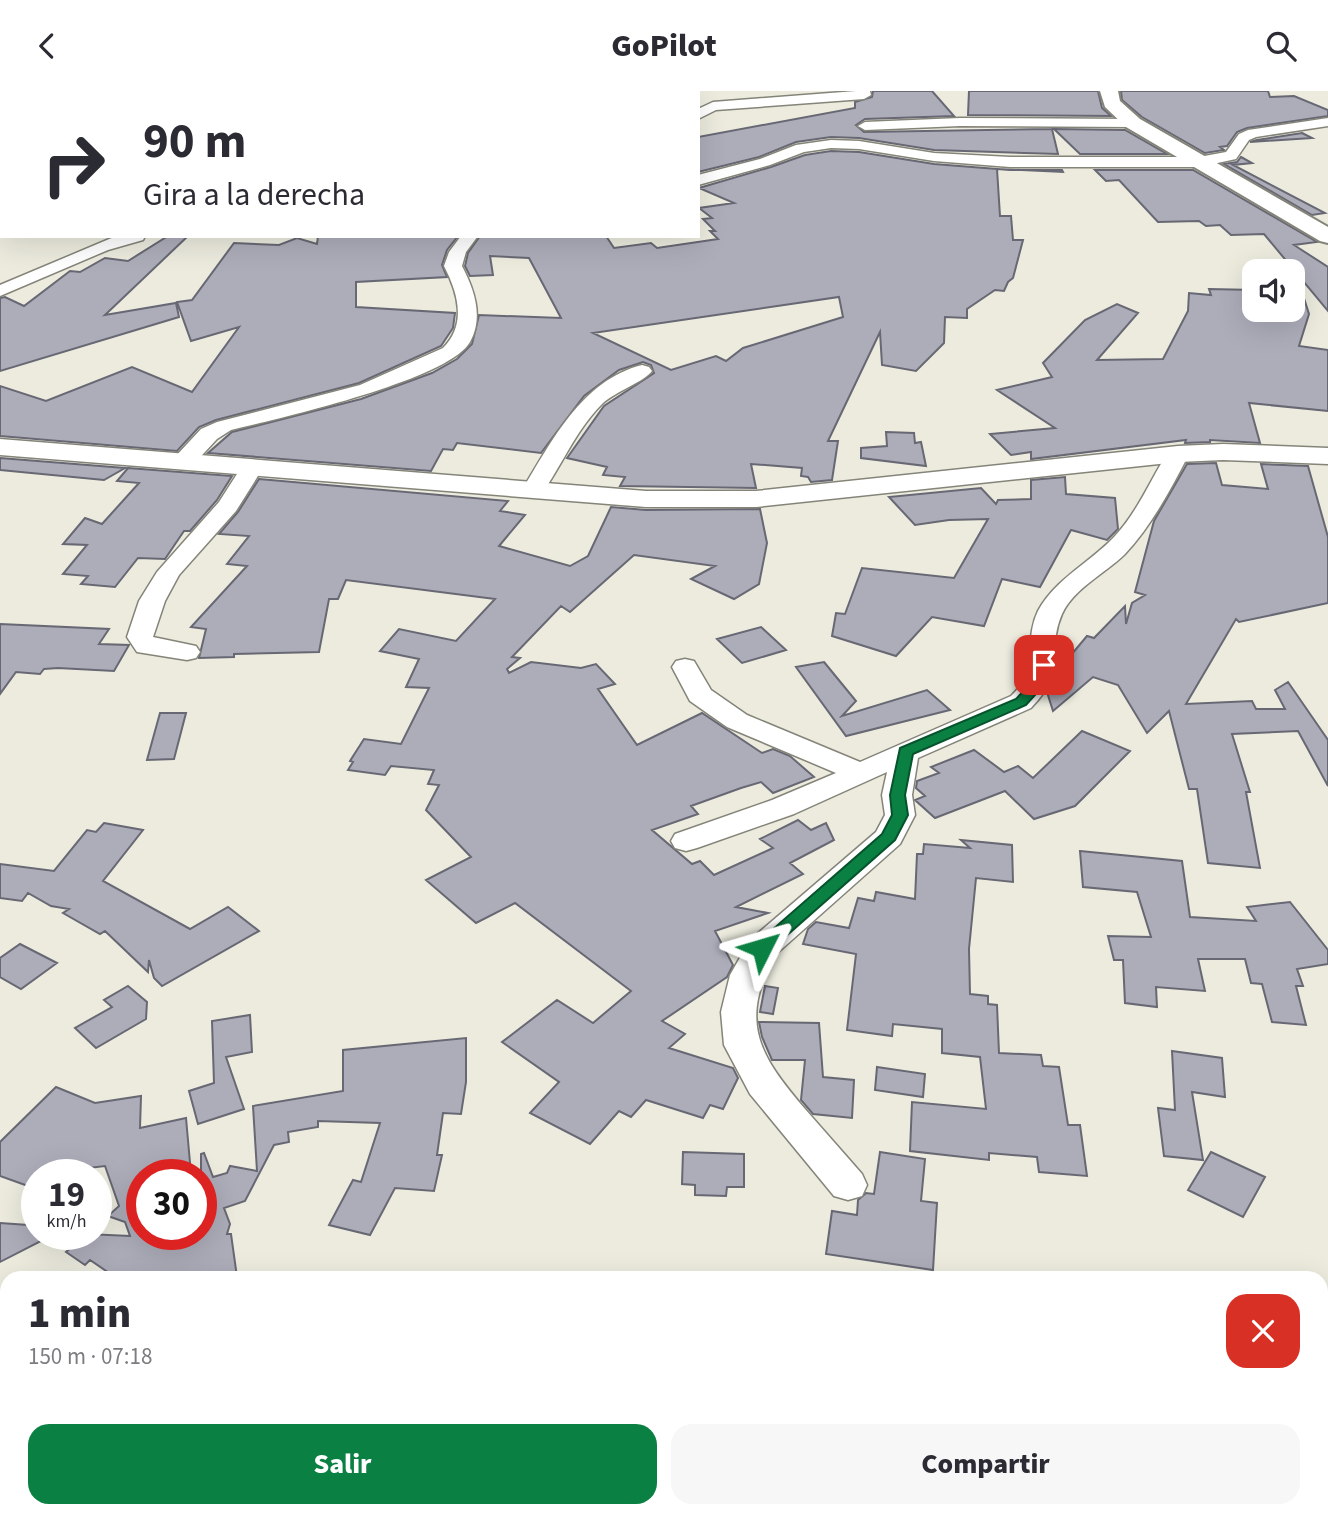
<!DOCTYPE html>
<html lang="es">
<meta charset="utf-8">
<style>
:root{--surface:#fff;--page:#f7f7f7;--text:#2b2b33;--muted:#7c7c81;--accent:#0b8043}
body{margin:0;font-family:"Source Sans 3",sans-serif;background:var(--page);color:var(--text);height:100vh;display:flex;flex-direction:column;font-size:26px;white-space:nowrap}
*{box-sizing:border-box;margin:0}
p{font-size:23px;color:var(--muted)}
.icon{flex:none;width:38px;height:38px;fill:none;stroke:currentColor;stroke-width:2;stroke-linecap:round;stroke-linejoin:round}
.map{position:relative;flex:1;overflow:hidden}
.panel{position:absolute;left:0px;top:1180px;width:1328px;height:247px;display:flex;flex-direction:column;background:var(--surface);border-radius:21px 21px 0 0;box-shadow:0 7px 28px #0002}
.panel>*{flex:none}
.guide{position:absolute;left:0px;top:0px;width:700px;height:147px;box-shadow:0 7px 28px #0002;background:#fff;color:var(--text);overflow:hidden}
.controls{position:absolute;left:1242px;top:168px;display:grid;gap:14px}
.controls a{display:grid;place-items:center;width:63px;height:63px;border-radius:14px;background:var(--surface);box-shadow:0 7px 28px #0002;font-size:35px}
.speed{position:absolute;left:21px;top:1068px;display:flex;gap:14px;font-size:35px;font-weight:700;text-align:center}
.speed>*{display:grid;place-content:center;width:91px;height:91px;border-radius:50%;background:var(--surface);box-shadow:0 7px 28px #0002;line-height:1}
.speed small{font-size:18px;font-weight:400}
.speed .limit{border:10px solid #d22;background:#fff;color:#111}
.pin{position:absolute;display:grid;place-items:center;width:60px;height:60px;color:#fff;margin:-30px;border-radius:14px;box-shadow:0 4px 10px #0006}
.me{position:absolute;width:77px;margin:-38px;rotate:50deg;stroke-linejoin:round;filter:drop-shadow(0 0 5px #0008)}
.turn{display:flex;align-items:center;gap:24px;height:147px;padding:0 28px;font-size:32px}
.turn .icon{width:91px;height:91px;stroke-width:2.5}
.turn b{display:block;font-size:49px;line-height:60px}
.round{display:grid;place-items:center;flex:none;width:74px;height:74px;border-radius:21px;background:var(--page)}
.overview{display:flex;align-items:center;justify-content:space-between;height:119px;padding:0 28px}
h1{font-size:42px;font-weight:800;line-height:52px}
.action{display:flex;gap:14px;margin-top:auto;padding:14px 28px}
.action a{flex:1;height:80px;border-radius:21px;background:var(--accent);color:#fff;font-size:28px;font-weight:800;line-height:80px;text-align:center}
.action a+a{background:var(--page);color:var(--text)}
header{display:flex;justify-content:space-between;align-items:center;height:91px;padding:0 28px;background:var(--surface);font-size:32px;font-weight:800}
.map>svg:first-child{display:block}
.building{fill:#acadb9;stroke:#676873;stroke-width:2;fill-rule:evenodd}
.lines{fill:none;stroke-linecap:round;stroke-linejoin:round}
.minor-casing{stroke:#858479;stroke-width:3}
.tertiary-casing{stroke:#858479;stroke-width:3}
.secondary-casing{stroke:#858479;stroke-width:4}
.minor{fill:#fff;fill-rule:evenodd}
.tertiary{fill:#fff;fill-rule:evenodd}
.secondary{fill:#fff;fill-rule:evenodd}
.route{fill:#0b8043;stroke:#07532c;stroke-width:2}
</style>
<header><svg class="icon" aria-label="back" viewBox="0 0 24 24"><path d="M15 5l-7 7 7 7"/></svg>GoPilot<svg class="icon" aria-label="search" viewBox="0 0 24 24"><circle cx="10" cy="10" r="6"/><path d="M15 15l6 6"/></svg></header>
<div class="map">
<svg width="1328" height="1426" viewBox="0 0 1328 1426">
<rect width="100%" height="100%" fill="#ecebde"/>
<!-- building -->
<path class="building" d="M873 0H932L954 25 865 28 856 34 864 41 1052 38 1058 63 934 59 859 47 831 46 796 51 759 66 698 81V46L855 17V11L872 6Z
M969 0H1098L1102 17 1111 25 968 24Z
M1121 0H1268L1270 6 1294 5 1328 19V25L1247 37 1237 41 1227 55 1220 56 1224 59 1205 62 1142 26 1122 9Z
M1054 38 1125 39 1167 63H1080Z
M1302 42 1312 47 1250 51 1257 49Z
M831 60 859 61 934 73 1010 79H1062L1063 81 997 78 1000 125H1011L1013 149H1023L1013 187 1008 191 1004 200 995 199 967 218V227L945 226 944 252 916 280 882 274 880 241 828 350H838L832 389 811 391 808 386 801 385 802 377 751 373 756 397 620 395 625 386 603 384 607 376 567 367 604 315 654 282 651 274 643 271 619 279 584 305 541 362 457 352 453 359 443 358 431 380 208 362 232 341 361 308 432 282 457 268 472 253 479 224 561 227 529 167 490 165 493 184 470 185 465 175 468 162 480 145H606L614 157 651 152 657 157 718 148 710 140H715L703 128 712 127 699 117 734 112 699 97 771 76 805 64ZM839 206 843 226 743 257 726 270 716 265 671 279 593 242Z
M1241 66 1252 72 1233 74 1325 122 1312 124 1224 73 1237 71Z
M1095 79H1193L1317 151 1294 154 1328 176V220L1264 143 1231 144 1220 134 1206 135 1199 130 1158 131 1119 89 1106 90Z
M168 145H188L105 224 176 212 179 226 0 280V207L5 206 24 215 70 180 80 181 105 167 128 170Z
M318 145H458L447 159 442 174 447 186 356 191V216L455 222 453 237 441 255 359 292 216 329 199 336 177 360 0 345V295L46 310 132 276 192 301 239 236 191 250 177 211 192 209 234 152 279 154 297 147 317 153Z
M1209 198 1255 199V219H1293V201H1302L1309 223 1299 255 1328 259V320L1249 312 1260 352 1210 349V351L1185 352 1186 349 1031 368V361L1011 364 990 343 1055 337 997 299 1052 286 1043 272 1085 229 1117 213 1138 222 1097 269 1163 268 1188 220 1189 202 1211 204Z
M886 341 914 342 915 352 921 351 926 375 861 367V357L887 355Z
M0 367 125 377 104 389 0 379Z
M1216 372 1222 394 1268 398 1261 373 1308 375 1328 446V512L1239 531 1236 528 1186 613 1252 610 1256 618H1285L1275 599 1288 591 1328 649V695L1298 640 1232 643 1250 701H1246L1260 777 1208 772 1197 698H1189L1169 620 1147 642 1118 594 1093 586 1053 620 1047 601 1054 586 1065 577 1061 576 1087 545 1094 547 1125 515 1126 533 1132 512 1145 504 1135 501 1154 430 1187 373Z
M128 377 232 385 217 409 190 440H184L165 468 138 467 115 496 81 493 88 485 63 483 87 454 63 453 85 427 102 433 139 392 117 390Z
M1065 386 1066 403 1115 407 1118 438 1107 449 1071 439 1040 496 1002 488 984 535 932 526 896 565 832 545 836 522 845 523 862 477 954 487 988 428 949 429 915 434 889 406 981 397 996 413 998 409 1031 408V389Z
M259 388 508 410 500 420 525 424 499 455 570 475 588 465 611 416 646 419 760 418 767 452 759 493 734 508 691 488 715 475 634 464 570 521 561 515 512 566 520 567 507 578 509 582 531 571 581 577 596 573 615 593 598 598 637 654 702 622 762 662 773 658 790 665 814 686 773 702 761 691 741 697 691 715 698 723 652 739 692 773 700 770 714 784 773 757 760 748 798 729 811 739 826 732 834 749 790 772 803 783 736 816 768 822 715 840 733 874 727 886 662 930 685 943 669 957 733 977 738 987 723 1018 710 1014 703 1027 646 1009 631 1026 619 1020 590 1053 530 1022 559 991 502 951 557 909 593 932 631 900 515 812 476 832 426 789 471 766 426 719 439 694 428 693 434 679 391 675 385 684 348 679 353 671 350 670 364 648 401 653 429 597 406 596 419 568 380 560 399 538 456 550 495 508 346 489 338 508H329L319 561 234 563V566L199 567 206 538 191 536 247 475 227 473 249 445 219 443 238 421Z
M0 533 109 538 99 553 129 554 114 580 58 577 44 578 40 583 16 581 0 603Z
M761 536 786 559 742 572 717 548Z
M824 571 856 610 842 625 927 599 950 619 846 645 796 576Z
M160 622H186L174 668 147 669Z
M1082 640 1130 660 1075 715 1034 728 1005 700 935 727 915 709 925 705 916 697 917 690 939 682 931 676 974 659 1004 681 1018 675 1033 687Z
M104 732 143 739 103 790 190 838 228 816 259 840 162 895 154 887 149 869 148 881 105 840 100 843 63 822 69 818 51 815 28 802 22 810 0 807V773L54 780 87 739 96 741Z
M961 749 1012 754 1013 791 976 787 969 858 970 903 988 905V913L997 914 999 962 1041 964 1043 975 1059 976 1068 1034H1080L1087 1085 1039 1081 1037 1066 989 1062V1069L910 1060 912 1011 986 1018 980 966 942 962V938L893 933 892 945 847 939 856 863 803 853 808 838 816 831 849 837 858 807 874 810 876 801 915 808 917 763H923L924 753 970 757Z
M1080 760 1182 770 1190 826 1256 830 1247 816 1290 811 1328 859V873L1297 878 1303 895H1296L1306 934 1272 931 1262 893 1251 892 1245 868H1198L1205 900 1156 896 1157 916 1125 912 1123 869H1114L1108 845 1151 846 1137 801 1083 796Z
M20 853 57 872 21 898 0 886V867Z
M128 895 147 911 146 928 96 957 75 937 112 916 104 909Z
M765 895 778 897 773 923 760 921Z
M250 924 252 961 226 966 244 1018 198 1033 189 1000 214 992 212 930Z
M759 931 819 932 823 986 854 989 852 1027 813 1023 801 1009 805 969H772L762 946Z
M466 947V991L461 1023 443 1022 437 1064H442L434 1100 395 1097 370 1144 329 1134 353 1089 361 1091 380 1032 318 1030V1036L288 1041 289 1051 274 1054 245 1110 224 1117 230 1133 227 1143H231L237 1186H115L90 1169 85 1174 66 1161 87 1143 130 1145 125 1131 108 1125 119 1115 105 1075 37 1083 28 1095 0 1085V1051L56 996 95 1012 141 1005 140 1037 186 1027 191 1083H142V1146L156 1148 157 1143H201V1063L204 1062 213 1086 227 1082 230 1075 257 1080 253 1015 343 1000V959Z
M1172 960 1222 967 1225 1006 1192 1001 1203 1069 1164 1065 1158 1017 1175 1019Z
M877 976 925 983 923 1006 875 999Z
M683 1061 744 1063V1096H727L726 1105 695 1104V1094L682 1093Z
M880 1061 925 1068 921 1110 937 1112 933 1179 826 1163 832 1120 857 1124 858 1109 866 1102 874 1103Z
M1211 1061 1265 1086 1243 1126 1188 1099Z
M0 1132 28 1134 43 1149 0 1171Z"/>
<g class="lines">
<!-- minor casing -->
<g class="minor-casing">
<path id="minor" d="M856 0H870L871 4 864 8 716 19 698 28V18L713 11Z
M0 25H2V33H0Z
M960 27 1133 28 1140 32 1133 36 960 35 865 39 858 35 865 31Z
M1328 27V35L1256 46 1249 49 1236 68 1199 76H1010L934 70 859 58 831 57 804 61 770 74 698 94V84L760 68 796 54 831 49 859 50 934 62 1010 66H1199L1226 61 1239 43 1248 39Z
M145 145 143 149 108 159 0 205V194L114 146Z
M461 145H478L466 161 462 175C474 198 484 226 470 251 449 289 277 328 231 339L217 348 191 376H175L172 371 175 366 201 338 217 331 360 294 443 257C467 233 458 202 444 175L449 161Z
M642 274 649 276 652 280C644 291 616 300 602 313 576 339 562 374 541 404H525L522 399C552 350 582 289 642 274Z
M1178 356 1186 358 1189 363C1171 398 1152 434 1125 463 1106 482 1074 497 1062 523 1045 562 1070 577 1031 617L918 667 912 704 915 724 900 753 775 864C738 932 760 965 805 1018 824 1040 843 1061 862 1083L867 1094 862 1105 848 1109 834 1105 750 1003 724 954 721 921 730 884 750 849 876 741 885 724 882 704 887 681 794 723 697 757 686 760 675 757 671 750 675 743 772 709 836 682 727 636 690 610 672 576 676 570 685 568 694 570 711 599 747 624 860 671 1011 605C1040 578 1023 551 1038 520 1055 488 1091 471 1115 445 1139 419 1151 387 1170 358Z
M252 370 260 372 263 377 236 420 179 484 165 510 153 546 196 555 200 561 196 567 187 569 137 561 127 546 139 510 157 481 219 411 244 372Z"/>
</g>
<!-- tertiary casing -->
<g class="tertiary-casing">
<path id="tertiary" d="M0 348 646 400H756L1178 355 1223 353 1328 357V373L1223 369 1178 371 756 416H646L0 364Z"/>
</g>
<!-- secondary casing -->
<g class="secondary-casing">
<path id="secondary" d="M1100 0H1118L1120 10 1140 28 1328 136V152L1320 150 1126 36 1105 16Z"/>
</g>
<!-- minor -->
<use href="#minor" class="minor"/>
<!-- tertiary -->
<use href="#tertiary" class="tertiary"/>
<!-- secondary -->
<use href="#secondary" class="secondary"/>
</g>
<!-- route -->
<path class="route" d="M1044 570 1051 574 1045 593 1026 614 913 663 905 704 908 724 895 749 768 861H756L753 857 756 853 882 743 892 724 890 704 900 657 1016 608 1031 592 1039 571Z"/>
</svg>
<div class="controls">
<a><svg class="icon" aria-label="sound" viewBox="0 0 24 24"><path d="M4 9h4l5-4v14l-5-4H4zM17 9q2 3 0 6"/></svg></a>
</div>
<div class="speed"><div>19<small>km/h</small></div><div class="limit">30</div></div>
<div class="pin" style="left:1044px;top:574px;background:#d93025"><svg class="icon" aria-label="arrive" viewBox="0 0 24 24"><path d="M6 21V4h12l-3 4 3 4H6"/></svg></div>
<svg class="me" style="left:762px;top:857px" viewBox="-20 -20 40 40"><path d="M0-17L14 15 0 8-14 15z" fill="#0b8043" stroke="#fff" stroke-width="4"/></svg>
<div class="guide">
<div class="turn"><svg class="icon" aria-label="right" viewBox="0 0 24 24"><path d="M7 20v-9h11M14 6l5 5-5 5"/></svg><div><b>90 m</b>Gira a la derecha</div></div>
</div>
<section class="panel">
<div class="overview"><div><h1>1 min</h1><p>150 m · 07:18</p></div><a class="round" style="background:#d93025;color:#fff"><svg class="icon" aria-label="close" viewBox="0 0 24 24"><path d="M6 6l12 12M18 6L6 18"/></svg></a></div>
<div class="action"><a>Salir</a><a>Compartir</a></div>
</section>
</div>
